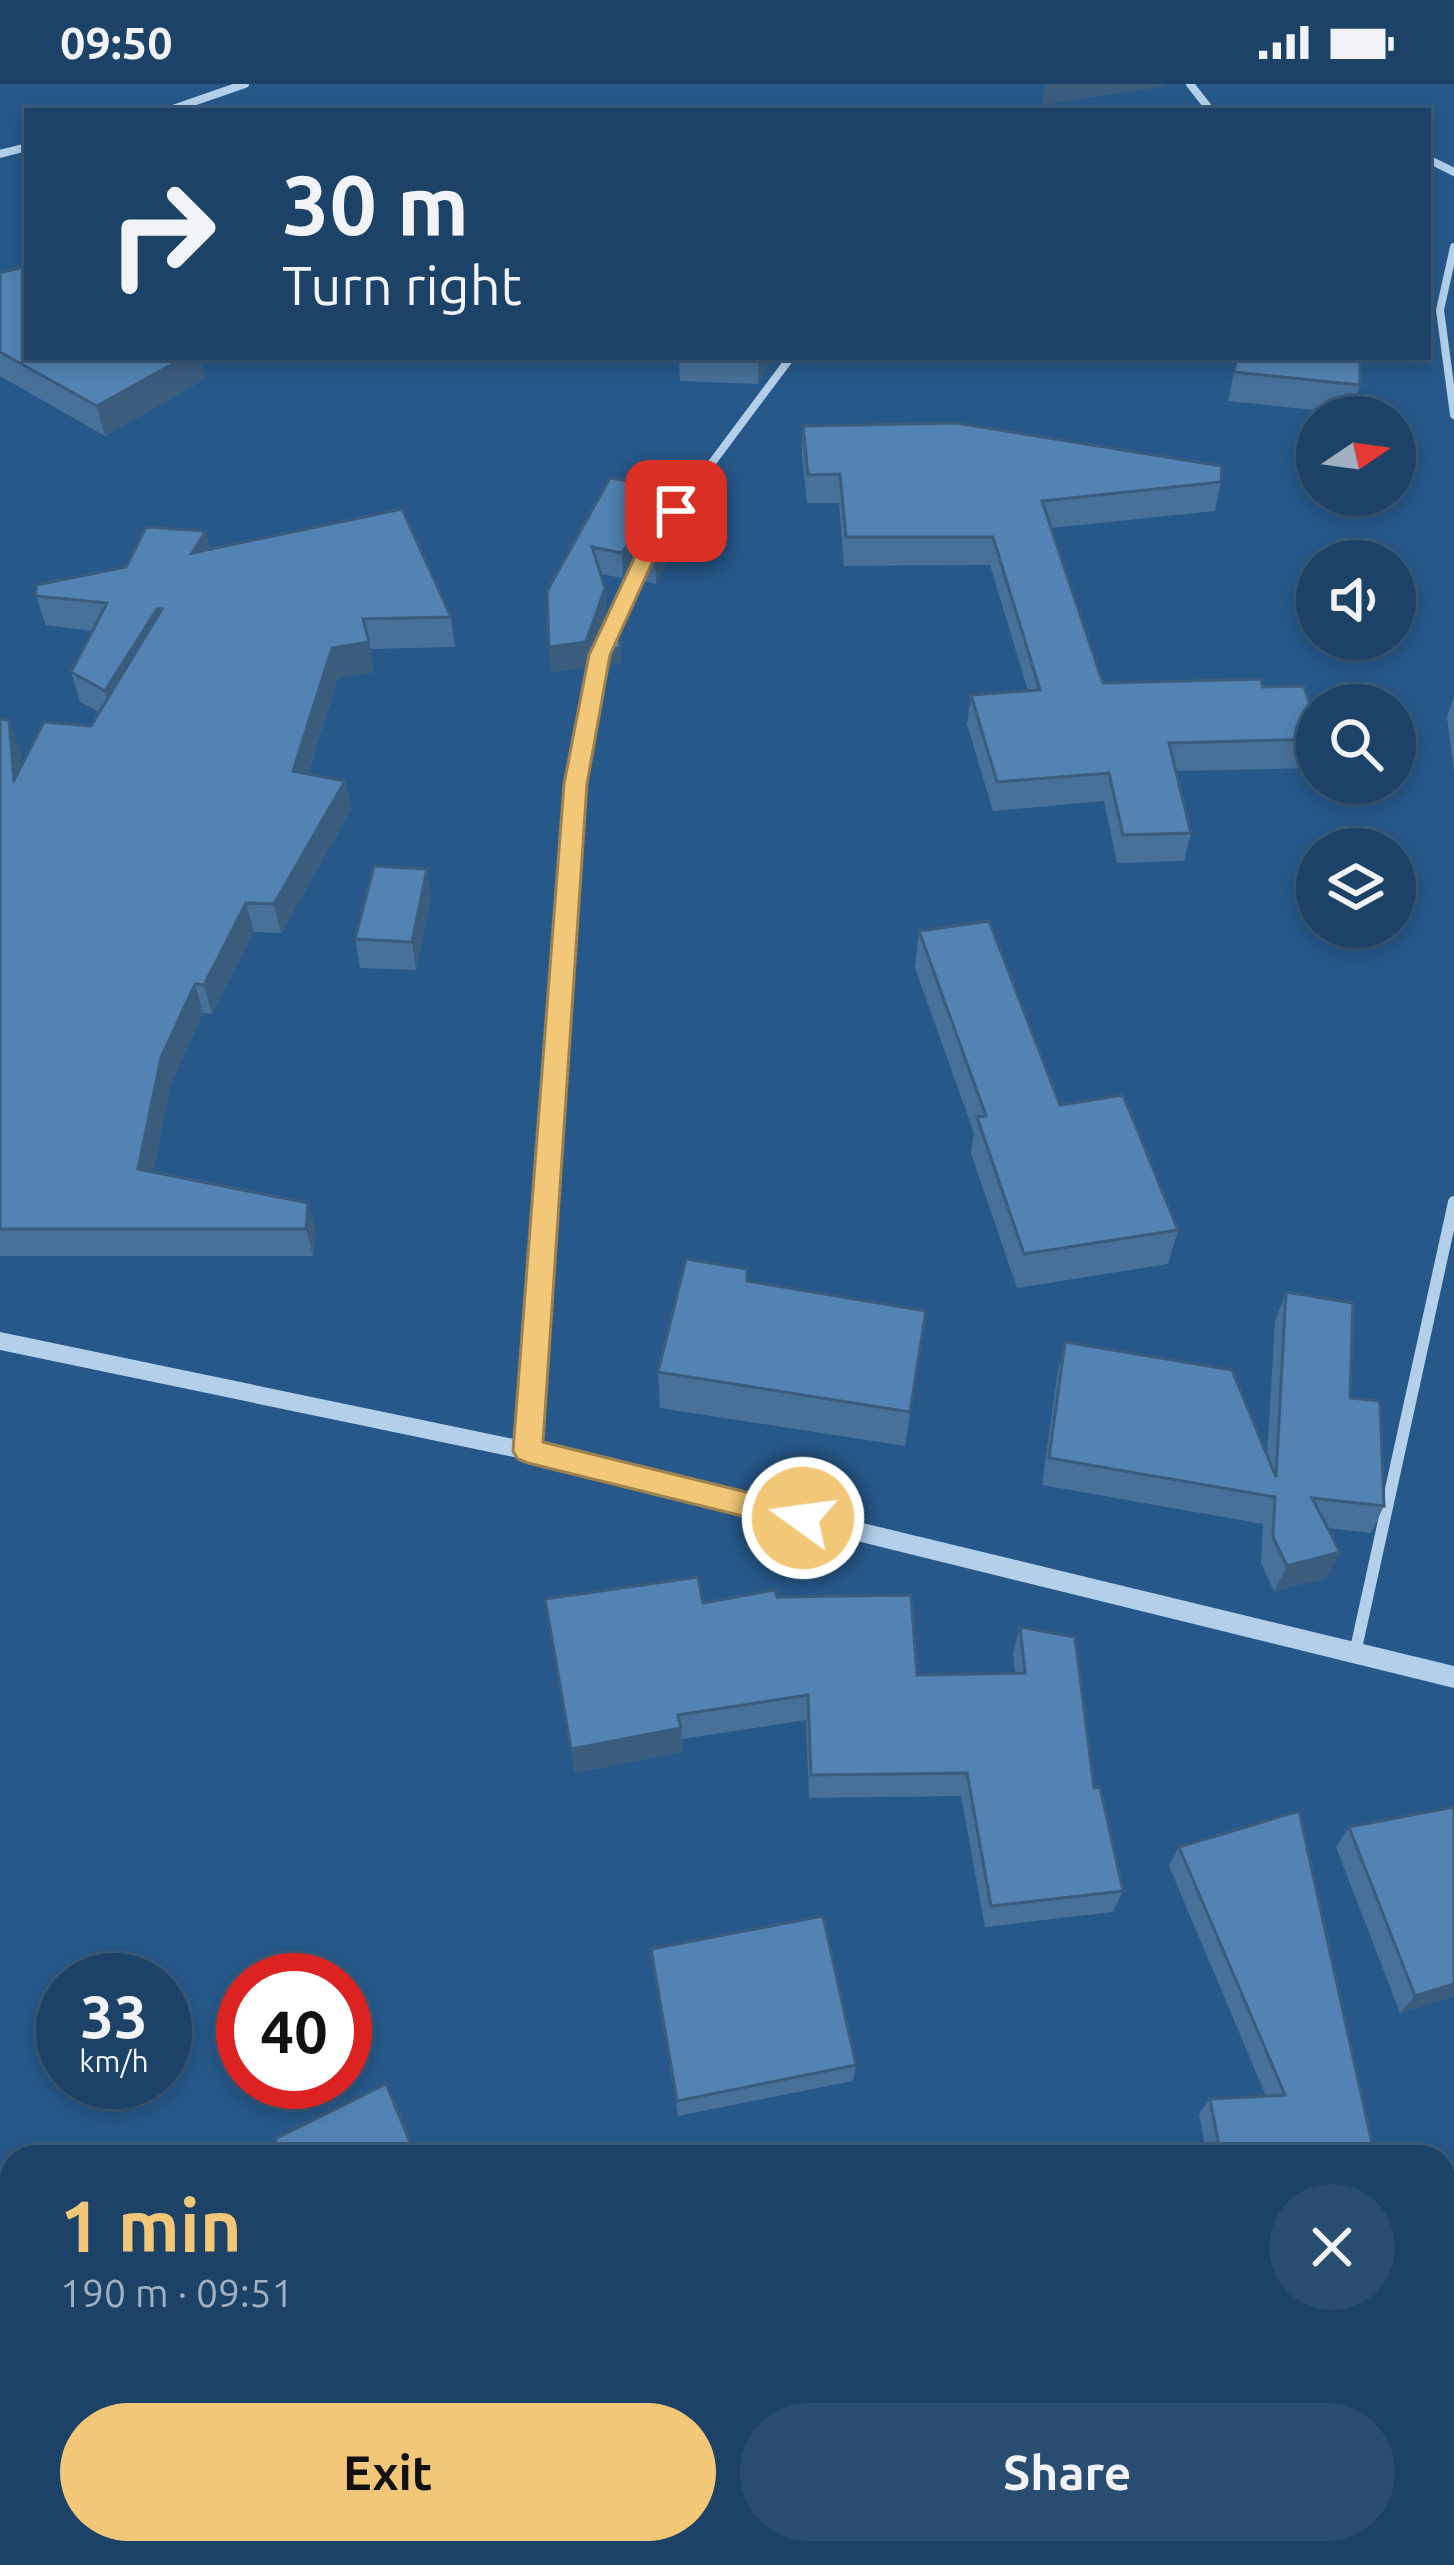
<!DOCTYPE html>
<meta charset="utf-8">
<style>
:root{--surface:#1c4267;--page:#294d70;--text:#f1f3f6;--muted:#a0b0c0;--line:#3a5b7b;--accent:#f2c778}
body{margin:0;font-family:Ubuntu,sans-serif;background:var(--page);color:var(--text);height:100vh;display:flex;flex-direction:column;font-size:45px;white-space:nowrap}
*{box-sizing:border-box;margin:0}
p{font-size:39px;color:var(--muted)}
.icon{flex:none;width:66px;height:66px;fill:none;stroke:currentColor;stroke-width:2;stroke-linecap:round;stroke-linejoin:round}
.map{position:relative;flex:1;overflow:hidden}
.side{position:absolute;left:0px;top:2061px;width:1455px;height:420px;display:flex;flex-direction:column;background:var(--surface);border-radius:36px 36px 0 0;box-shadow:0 6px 18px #0003,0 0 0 3px var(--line)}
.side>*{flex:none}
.banner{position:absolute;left:24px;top:24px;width:1407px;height:252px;border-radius:0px;box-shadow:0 6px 18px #0003,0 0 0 3px var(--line);background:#1c4267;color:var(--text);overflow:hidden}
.needle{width:78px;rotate:77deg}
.buttons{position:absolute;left:1296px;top:312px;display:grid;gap:24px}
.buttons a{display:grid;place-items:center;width:120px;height:120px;border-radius:50%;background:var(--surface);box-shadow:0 6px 18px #0003,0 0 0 3px var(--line);font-size:60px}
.speed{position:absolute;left:36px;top:1869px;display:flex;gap:24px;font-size:60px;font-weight:700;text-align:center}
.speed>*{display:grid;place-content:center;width:156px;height:156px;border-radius:50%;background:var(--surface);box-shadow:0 6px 18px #0003,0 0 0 3px var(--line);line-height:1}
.speed small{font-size:30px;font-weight:400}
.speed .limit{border:18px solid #d22;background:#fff;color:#111}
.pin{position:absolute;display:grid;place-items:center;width:102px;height:102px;color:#fff;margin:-51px;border-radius:24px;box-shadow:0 6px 18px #0006}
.me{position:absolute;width:132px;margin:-66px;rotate:284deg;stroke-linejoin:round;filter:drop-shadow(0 0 9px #0008)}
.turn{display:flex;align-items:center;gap:42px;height:252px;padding:0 60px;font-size:54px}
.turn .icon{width:156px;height:156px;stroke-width:2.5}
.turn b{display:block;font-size:84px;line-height:102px}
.round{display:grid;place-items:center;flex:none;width:126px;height:126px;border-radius:63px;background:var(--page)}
.overview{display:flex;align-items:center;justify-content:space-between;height:204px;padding:0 60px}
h1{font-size:72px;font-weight:600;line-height:90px;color:var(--accent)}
.action{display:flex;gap:24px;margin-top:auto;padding:24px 60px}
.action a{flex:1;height:138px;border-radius:72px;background:var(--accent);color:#111;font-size:48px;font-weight:600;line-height:138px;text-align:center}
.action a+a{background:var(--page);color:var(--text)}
.status{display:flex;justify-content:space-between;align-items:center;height:84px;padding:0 60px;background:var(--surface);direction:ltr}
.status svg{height:33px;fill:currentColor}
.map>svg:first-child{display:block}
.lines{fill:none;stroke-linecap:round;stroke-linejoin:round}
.minor-far2{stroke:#b3cfe9;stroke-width:8}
.minor-far1{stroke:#b3cfe9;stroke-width:9}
.minor{stroke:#b3cfe9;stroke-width:12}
.tertiary{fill:#b3cfe9;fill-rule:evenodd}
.wall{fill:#477199}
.shaded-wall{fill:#3a5c7d}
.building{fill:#5383b2;stroke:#3a5c7d;stroke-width:3}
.route{fill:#f2c778;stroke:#9d814e;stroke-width:3}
</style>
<div class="status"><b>09:50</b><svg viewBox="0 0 49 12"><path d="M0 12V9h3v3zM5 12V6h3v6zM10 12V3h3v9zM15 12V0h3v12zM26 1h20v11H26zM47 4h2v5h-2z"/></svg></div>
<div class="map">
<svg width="1454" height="2481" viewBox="0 0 1454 2481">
<rect width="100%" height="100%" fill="#265889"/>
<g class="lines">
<!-- minor-far2 -->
<path class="minor-far2" d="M1190 0 1211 27
M167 27 245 0
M1165 27H1177
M0 70 27 63
M1428 75 1454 88
M1454 163 1440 226 1454 331
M682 419 791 273"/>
<!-- minor-far1 -->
<path class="minor-far1" d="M556 967 575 700 600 571 646 470"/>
<!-- minor -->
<path class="minor" d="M528 1367 556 964
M1355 1569 1454 1118"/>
<!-- tertiary -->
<path class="tertiary" d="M0 1248 528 1358 1454 1582V1604L528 1376 0 1266Z"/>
</g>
<!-- wall -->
<path class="wall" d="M0 189 27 273 205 295 105 352 0 292Z
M679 273H772L758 300 680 297Z
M1237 273 1360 301 1352 330 1228 317Z
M803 342 1221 398 1215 427 1051 444 1103 599 1263 603 1317 643V668L1312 684 1176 687 1191 749 1184 777 1117 779 1104 717 993 727 967 640 971 611 1028 607 990 481 844 482 839 419H807L802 370Z
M610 394 664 404 665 429 623 494 600 490 605 504 606 529 588 583 551 588Z
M690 433 656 500 642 497 641 468Z
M206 447 210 465 451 533 455 563 370 565 374 588 338 594 308 689 345 697 351 726 281 849 254 848 212 930 203 929 170 1002 153 1088 316 1146 313 1172H0V635L20 665 21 683 91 642 99 628 80 618 71 588 92 547 46 541 36 512 126 483Z
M1454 612V688L1447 633Z
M431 813 416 886 360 884 355 855Z
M919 847 1060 1021 1178 1146 1168 1180 1017 1204 971 1069 974 1049 915 884Z
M747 1197 921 1263 905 1362 660 1324 658 1288Z
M1286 1208 1350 1314 1384 1422 1371 1449 1327 1444V1494L1274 1507 1261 1479 1263 1440 1042 1401 1058 1286 1065 1258 1267 1372 1275 1237Z
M777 1513 917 1591 1015 1589 1013 1569 1020 1543 1094 1704 1123 1807 1113 1828 985 1843 961 1712 809 1714 806 1636 682 1655V1668L575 1689 545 1515 703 1519Z
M1349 1743 1454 1912 1400 1929 1336 1763Z
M1179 1763 1375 2073H1207L1199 2030 1210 2015 1266 2012 1169 1782Z
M651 1865 856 1981 853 1997 678 2032Z
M1283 2469H1426L1429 2481H1285Z"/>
<!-- shaded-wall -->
<path class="shaded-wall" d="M1045 0H1166V2L1042 21Z
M185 273H200L205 295 105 352 97 322Z
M758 273H772L758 300Z
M664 404 665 429 623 494 622 469Z
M689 404 690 433 656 500 655 471Z
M206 447 213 477 192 469Z
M605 504 606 529 588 583 551 588 549 563Z
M157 525 165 555 114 637 105 607Z
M369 558 374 588 338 594 299 716 293 687 332 564Z
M621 564 622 579 607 581 606 566Z
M9 636 20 665 25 726 14 696Z
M345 697 351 726 281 849 274 820Z
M427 785 431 813 416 886 412 858Z
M246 819 254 848 212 930 204 901Z
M195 900 203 929 170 1002 148 1113 138 1085 161 974Z
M308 1119 316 1146 313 1172 306 1145Z
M1340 1468 1327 1494 1274 1507 1287 1482Z
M681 1644 682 1668 575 1689 571 1665Z
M1454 1900V1912L1400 1929 1415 1912Z
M386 2000 397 2020 418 2073H416Z
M507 2469H528L506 2481H486Z
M300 2473 313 2481H286Z"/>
<!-- building -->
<path class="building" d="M27 182V273H185L97 322 0 268V189Z
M1237 273H1360V301L1234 288Z
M956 339 1222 382 1221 398 1042 417 1103 599 1261 595 1263 603 1304 602 1317 643V655L1169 659 1191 749 1123 751 1109 689 997 698 971 611 1040 606 993 453H846L840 390 808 391 803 342Z
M610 394 664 404 622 469 592 463 605 504 586 558 549 563 547 507Z
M684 403 689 404 655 471 641 468Z
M402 425 451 533 363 535 369 558 332 564 293 687 345 697 274 820 246 819 204 901 195 900 161 974 138 1085 308 1119 306 1145H0V635L9 636 14 696 44 638 91 642 162 525H157L105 607 71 588 107 519 36 512V501L126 483 146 443 206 447 192 469Z
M614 541 621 564 606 566Z
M374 782 427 785 412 858 355 855Z
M989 837 1060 1021 1123 1011 1178 1146 1024 1170 977 1033 986 1032 919 847Z
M686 1175 747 1185V1197L926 1227 910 1328 658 1288Z
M1286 1208 1353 1219 1350 1314 1380 1317 1384 1422 1312 1414 1340 1468 1287 1482 1273 1453 1275 1413 1049 1374 1065 1258 1232 1286 1276 1393Z
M698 1493 703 1519 775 1506 777 1513 911 1511 917 1591 1025 1589 1020 1543 1075 1553 1094 1704 1100 1703 1123 1807 991 1822 967 1689 811 1691 808 1611 678 1631 681 1644 571 1665 545 1515Z
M1454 1723V1900L1415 1912 1349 1743Z
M1299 1727 1375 2073H1221L1210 2015 1285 2011 1179 1763Z
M823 1832 856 1981 677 2017 651 1865Z
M386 2000 416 2073H281L275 2055Z
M12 2396V2469H507L486 2481H303L300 2473 286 2481H0V2402Z
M747 2469H1113V2470L1079 2481H750Z
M1295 2469H1426L1429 2481H1298Z"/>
<!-- route -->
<path class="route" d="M670 423 686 427 658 466 610 571 587 700 543 1358 803 1422 814 1425 818 1434 814 1443 803 1447 528 1379 518 1375 513 1367 564 700 589 571 638 466Z"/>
</svg>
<div class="buttons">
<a><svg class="needle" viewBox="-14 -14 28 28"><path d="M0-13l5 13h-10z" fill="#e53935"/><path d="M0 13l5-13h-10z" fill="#a0b0c0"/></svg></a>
<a><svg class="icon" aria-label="sound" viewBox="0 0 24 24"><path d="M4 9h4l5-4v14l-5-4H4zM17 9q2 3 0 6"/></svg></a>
<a><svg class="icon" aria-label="search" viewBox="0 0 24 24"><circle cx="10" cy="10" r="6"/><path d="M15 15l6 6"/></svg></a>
<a><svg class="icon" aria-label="layers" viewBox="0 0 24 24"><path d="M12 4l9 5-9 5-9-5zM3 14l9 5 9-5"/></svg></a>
</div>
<div class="speed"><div>33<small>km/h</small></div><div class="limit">40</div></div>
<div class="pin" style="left:676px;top:427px;background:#d93025"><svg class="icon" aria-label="arrive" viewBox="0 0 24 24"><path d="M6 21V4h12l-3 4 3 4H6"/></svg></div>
<svg class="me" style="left:803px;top:1434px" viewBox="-20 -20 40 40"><circle r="17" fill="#f2c778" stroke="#fff" stroke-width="3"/><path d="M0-11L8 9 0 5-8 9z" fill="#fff"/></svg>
<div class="banner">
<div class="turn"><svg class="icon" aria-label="right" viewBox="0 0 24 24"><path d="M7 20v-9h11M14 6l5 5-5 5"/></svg><div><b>30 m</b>Turn right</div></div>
</div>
<section class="side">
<div class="overview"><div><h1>1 min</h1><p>190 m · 09:51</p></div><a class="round"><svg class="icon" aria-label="close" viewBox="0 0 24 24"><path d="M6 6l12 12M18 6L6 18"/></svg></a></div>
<div class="action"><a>Exit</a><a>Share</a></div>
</section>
</div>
